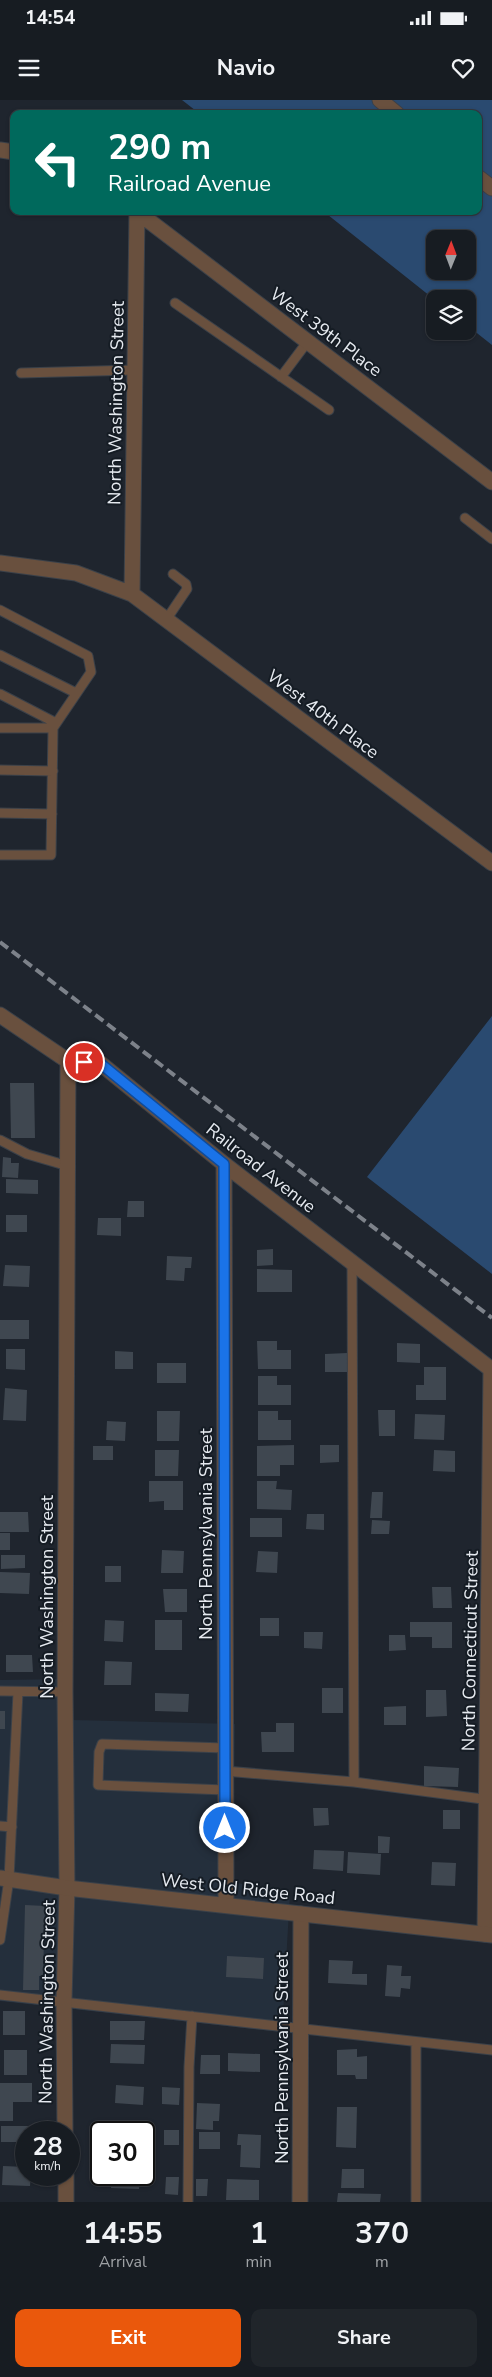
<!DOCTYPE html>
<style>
:root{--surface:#171c22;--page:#20252a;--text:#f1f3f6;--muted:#9ea1a5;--line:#363a40;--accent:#ea580c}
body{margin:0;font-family:"Nunito Sans",sans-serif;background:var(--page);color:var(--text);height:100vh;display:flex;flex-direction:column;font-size:19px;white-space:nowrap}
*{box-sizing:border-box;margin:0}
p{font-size:16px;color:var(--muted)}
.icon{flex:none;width:28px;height:28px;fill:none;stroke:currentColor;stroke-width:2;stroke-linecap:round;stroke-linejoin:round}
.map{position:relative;height:2102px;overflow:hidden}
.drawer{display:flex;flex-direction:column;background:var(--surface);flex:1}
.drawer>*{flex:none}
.hud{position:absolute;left:10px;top:10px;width:472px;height:105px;border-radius:10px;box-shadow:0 1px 4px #0004,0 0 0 1px var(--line);background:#00695c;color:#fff;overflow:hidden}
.needle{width:32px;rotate:1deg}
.controls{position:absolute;left:426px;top:130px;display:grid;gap:10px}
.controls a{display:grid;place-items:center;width:50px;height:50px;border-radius:10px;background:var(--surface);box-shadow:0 1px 4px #0004,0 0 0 1px var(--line);font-size:25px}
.speed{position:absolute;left:15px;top:2021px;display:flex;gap:10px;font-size:25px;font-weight:700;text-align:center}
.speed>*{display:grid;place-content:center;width:65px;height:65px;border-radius:50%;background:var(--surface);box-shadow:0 1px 4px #0004,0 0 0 1px var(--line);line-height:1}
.speed small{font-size:12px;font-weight:400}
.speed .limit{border:2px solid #111;border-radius:8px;background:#fff;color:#111}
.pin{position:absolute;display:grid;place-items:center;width:42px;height:42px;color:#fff;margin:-21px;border:2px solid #fff;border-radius:50%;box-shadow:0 1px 5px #0007}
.me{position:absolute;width:55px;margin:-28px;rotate:0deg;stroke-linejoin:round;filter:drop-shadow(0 0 4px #0008)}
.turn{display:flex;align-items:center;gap:18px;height:105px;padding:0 15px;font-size:22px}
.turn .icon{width:65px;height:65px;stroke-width:2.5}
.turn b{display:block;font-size:35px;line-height:42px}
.eta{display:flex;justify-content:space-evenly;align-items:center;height:85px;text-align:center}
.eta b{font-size:30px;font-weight:700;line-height:35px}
.cta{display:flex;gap:10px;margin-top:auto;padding:10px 15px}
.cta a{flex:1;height:58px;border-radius:10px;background:var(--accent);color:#fff;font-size:20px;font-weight:700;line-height:58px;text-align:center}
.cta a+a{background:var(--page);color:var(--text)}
.status{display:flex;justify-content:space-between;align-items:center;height:35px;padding:0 25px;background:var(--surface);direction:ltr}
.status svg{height:14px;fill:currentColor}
header{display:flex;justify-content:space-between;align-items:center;height:65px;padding:0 15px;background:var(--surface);font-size:22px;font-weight:700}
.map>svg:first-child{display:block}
.built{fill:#242f3c}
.green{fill:#2a4a70;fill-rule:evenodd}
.building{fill:#3f4750}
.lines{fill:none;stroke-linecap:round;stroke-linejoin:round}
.service-casing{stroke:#3b4149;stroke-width:11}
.minor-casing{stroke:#3b4149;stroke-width:17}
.tertiary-casing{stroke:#3b4149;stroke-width:17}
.service{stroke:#69503e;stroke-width:9}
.minor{stroke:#69503e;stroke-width:15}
.tertiary{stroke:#69503e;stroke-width:15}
.rail{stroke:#7d828a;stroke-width:4;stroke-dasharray:10 5;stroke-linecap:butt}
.route-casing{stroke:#114b97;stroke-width:12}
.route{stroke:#1a73e8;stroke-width:9}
.labels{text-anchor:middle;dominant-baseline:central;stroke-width:4;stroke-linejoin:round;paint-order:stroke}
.street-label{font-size:18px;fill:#e6eaf0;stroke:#151c24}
</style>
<div class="status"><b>14:54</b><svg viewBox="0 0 49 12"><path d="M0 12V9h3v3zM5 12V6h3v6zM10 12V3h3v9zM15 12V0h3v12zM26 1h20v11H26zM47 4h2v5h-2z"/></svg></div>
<header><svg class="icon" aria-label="menu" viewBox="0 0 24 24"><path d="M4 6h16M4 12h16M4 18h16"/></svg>Navio<svg class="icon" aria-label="heart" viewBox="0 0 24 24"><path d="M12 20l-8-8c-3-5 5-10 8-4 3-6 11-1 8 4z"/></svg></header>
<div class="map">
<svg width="492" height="2102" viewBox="0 0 492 2102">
<rect width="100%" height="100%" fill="#1f252e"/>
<!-- built -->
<path class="built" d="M71 1579 73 1620 235 1624 232 1782 290 1793 282 1932 0 1901V1580Z"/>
<!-- green -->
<path class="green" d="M182 0H492V245L468 226V199L435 200 323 111H479V14H200ZM435 139H468V171H435Z
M492 916V1174L367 1077Z"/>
<!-- building -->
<path class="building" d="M10 983H34L35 1038H11Z
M3 1057 11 1058V1063H19L18 1078 2 1077Z
M6 1079 38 1080V1094L6 1093Z
M128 1101H144V1117H127Z
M6 1115H27V1132H6Z
M98 1118H121V1136L97 1135Z
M273 1149V1165L257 1166V1150Z
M167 1156 192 1157 191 1168H185L184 1181 166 1180Z
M5 1165 30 1166 29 1187 3 1186Z
M257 1169 292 1170V1192H257Z
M0 1220H29V1239H0Z
M257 1241H277V1250H291V1269H258Z
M397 1243 420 1244V1263L397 1262Z
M6 1249H25V1270L6 1269Z
M115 1251 133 1252V1269H115Z
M347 1253 348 1272H325V1254Z
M157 1263H186V1283H157Z
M424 1267H446V1300H416V1285H424Z
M258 1276H277V1285H291V1305H258Z
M5 1288 27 1290 26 1321 3 1320Z
M378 1310H395V1336H379Z
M157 1311H180L179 1341H157Z
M258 1311H278V1320H291V1340H258Z
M415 1314 445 1315 444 1340 414 1339Z
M107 1321 126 1322 125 1341 106 1340Z
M294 1345V1365H280V1376H257V1346Z
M320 1345H339V1362L320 1363Z
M93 1346H113V1360H93Z
M155 1350H179L178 1376H155Z
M434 1350 455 1351V1372L433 1371Z
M149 1381H183V1410H164V1401L149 1402Z
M257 1381H277L276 1389 292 1390 291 1410 257 1409Z
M372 1392H383L382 1418H370Z
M0 1412H28L29 1432H0Z
M307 1414H324V1430L306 1429Z
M250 1418H282V1437H250Z
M372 1420 390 1421 389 1434H371Z
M0 1433H10V1450H0Z
M162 1450 184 1451 183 1473H161Z
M258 1451 278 1452 277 1473 256 1472Z
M1 1455H25V1468L1 1469Z
M105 1466H121V1482H105Z
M0 1472 30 1473 29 1494 0 1493Z
M432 1487H451L452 1508H433Z
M163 1489H187V1512H165Z
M260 1518H279V1536H260Z
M105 1520 124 1521 123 1542 104 1541Z
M155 1520H182V1550H155Z
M410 1522H452V1548H432V1537H410Z
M304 1532H323L322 1549 304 1548Z
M389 1535H405L406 1550 389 1551Z
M6 1555H32L33 1572H6Z
M105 1561 132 1562 131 1585H104Z
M322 1588H343V1613H322Z
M426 1590H446L447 1616 426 1617Z
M155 1593 189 1594 188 1612 155 1611Z
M406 1606V1625H384V1607Z
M0 1611H5V1629H0Z
M276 1623H294V1652H262L261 1632H276Z
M424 1666 459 1668 458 1687 424 1686Z
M313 1708H328L329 1725 314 1726Z
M443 1710H460V1729H443Z
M378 1736 390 1737 389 1753H378Z
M314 1750 344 1751 343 1771 313 1769Z
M348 1752 381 1754 380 1775 347 1773Z
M432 1762 456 1763 455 1786 431 1785Z
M25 1805 45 1806 43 1876H39V1890H23Z
M227 1856 264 1858 263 1879 226 1877Z
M329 1860 353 1861 352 1874H367V1885L328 1883Z
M387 1865 402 1866 401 1876H411L410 1889 401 1888 400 1897 385 1896Z
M3 1911H25V1935H3Z
M110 1921H145L144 1940H110Z
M111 1944 145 1945 144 1964 110 1963Z
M357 1949V1957L367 1956V1979H356L355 1975H337V1950Z
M4 1950H27V1975H4Z
M228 1953 260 1954V1972L228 1971Z
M201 1955H220V1974H200Z
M0 1983H32V2002H13V2021H0Z
M116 1985 144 1987 143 2005 115 2003Z
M162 1987 180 1988 179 2005 162 2004Z
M197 2003 220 2004 219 2021H213V2030L196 2029Z
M337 2007H357L356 2048 336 2047Z
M1 2026H30V2032H26V2042H1Z
M111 2027 151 2029 150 2043H144V2032H110Z
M164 2030H179V2045H164Z
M199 2032H220V2049H199Z
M238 2034 261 2035 260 2068 240 2067 241 2045H237Z
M3 2066 26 2067V2075H31L30 2086 2 2085Z
M342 2069H364V2088H341Z
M112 2075H140L139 2089 111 2088Z
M166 2077H179L178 2095 165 2094Z
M196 2079H208L207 2096H196Z
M227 2079 259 2080V2100H226Z
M338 2093 381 2094 380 2102H337Z"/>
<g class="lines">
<!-- service casing -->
<g class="service-casing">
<path id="service" d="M175 203 329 310
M21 273 135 270
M281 277 308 241
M465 418 492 439
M0 510 88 556 91 572 53 628 51 755H0
M166 520 187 489 186 484 173 474
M0 555 76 593
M0 594 56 623
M0 628H53
M0 670 53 671
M0 713 52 714
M0 1040 27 1054 68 1066
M352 1163 354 1682
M0 1591 65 1592
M225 1648 102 1644 99 1652 98 1685 225 1690
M225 1671 354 1682 490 1700
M0 1726 12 1727
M0 1840 9 1779 18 1592
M0 1895 492 1950
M188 2102 189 1967 192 1916
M416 2102V1942"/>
</g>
<!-- minor casing -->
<g class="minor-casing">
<path id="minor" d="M380 0 397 14
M0 50 14 52
M479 78 492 88
M136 111 492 382
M0 463 76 473 132 494 492 763
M132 494 137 112
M0 915 68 961 101 964 224 1064 492 1270
M224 1064 226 1804
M485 1834 491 1269
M65 2032 64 1901 67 1788 65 1592 68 961
M66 2075V2102
M300 2102 301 1814"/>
</g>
<!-- tertiary casing -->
<g class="tertiary-casing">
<path id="tertiary" d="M0 1778 67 1788 492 1835"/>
</g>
<!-- service -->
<use href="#service" class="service"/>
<!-- minor -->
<use href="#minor" class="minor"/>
<!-- tertiary -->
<use href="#tertiary" class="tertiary"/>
<!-- rail -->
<path class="rail" d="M0 842 492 1218"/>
</g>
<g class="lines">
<!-- route casing -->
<g class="route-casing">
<path id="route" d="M84 962 101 964 224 1064 225 1728"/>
</g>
<!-- route -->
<use href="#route" class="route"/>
</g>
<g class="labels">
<!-- street labels -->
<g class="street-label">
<text transform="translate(326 232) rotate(37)">West 39th Place</text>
<text transform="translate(116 303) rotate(-89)">North Washington Street</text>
<text transform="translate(323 614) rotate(37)">West 40th Place</text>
<text transform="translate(261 1068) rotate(38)">Railroad Avenue</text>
<text transform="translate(206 1434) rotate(-90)">North Pennsylvania Street</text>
<text transform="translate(47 1497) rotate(-90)">North Washington Street</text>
<text transform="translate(470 1551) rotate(-89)">North Connecticut Street</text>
<text transform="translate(248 1789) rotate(6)">West Old Ridge Road</text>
<text transform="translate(47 1902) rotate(-89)">North Washington Street</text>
<text transform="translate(282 1958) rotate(-90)">North Pennsylvania Street</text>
</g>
</g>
</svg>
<div class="controls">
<a><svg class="needle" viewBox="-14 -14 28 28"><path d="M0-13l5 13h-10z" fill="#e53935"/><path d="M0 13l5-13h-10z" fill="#9ea1a5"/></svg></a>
<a><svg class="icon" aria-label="layers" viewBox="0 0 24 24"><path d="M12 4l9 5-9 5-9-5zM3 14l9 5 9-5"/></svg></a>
</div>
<div class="speed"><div>28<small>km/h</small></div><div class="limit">30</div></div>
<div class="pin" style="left:84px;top:962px;background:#d93025"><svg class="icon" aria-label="arrive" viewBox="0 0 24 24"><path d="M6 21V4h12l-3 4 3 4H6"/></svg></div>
<svg class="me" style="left:225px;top:1728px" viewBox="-20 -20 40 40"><circle r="17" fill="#1a73e8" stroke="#fff" stroke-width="3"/><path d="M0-11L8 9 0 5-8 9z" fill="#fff"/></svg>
<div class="hud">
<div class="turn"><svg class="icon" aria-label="left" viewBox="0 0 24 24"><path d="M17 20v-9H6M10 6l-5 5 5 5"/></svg><div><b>290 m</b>Railroad Avenue</div></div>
</div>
</div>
<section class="drawer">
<div class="eta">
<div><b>14:55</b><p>Arrival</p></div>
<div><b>1</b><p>min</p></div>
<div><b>370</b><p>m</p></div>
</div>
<div class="cta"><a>Exit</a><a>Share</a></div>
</section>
